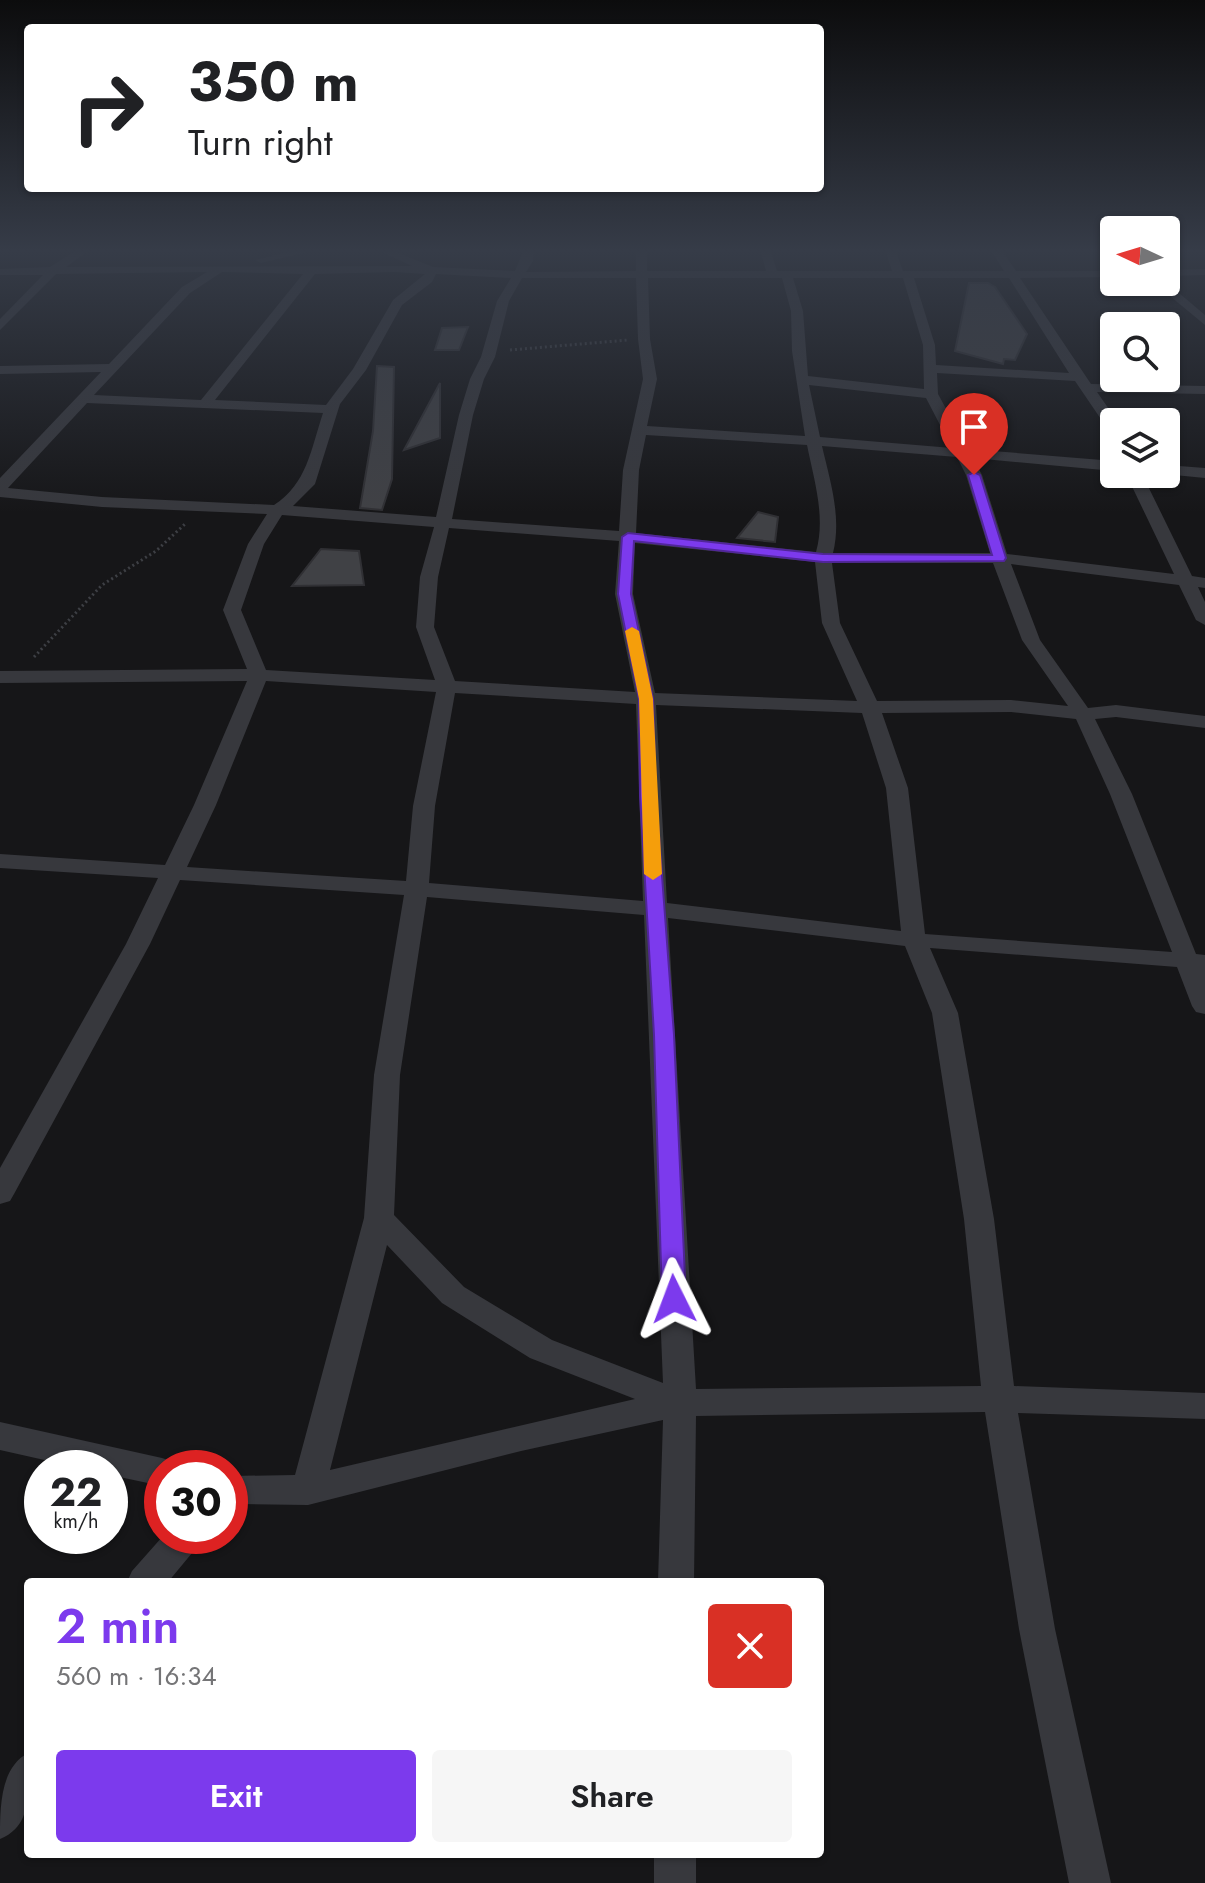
<!DOCTYPE html>
<meta charset="utf-8">
<style>
:root{--surface:#fff;--page:#f6f6f6;--text:#202124;--muted:#757577;--accent:#7c3aed}
body{margin:0;font-family:Jost,sans-serif;background:var(--page);color:var(--text);height:100vh;display:flex;flex-direction:column;font-size:30px;white-space:nowrap}
*{box-sizing:border-box;margin:0}
p{font-size:26px;color:var(--muted)}
.icon{flex:none;width:44px;height:44px;fill:none;stroke:currentColor;stroke-width:2;stroke-linecap:round;stroke-linejoin:round}
.map{position:relative;flex:1;overflow:hidden}
.drawer{position:absolute;left:24px;top:1578px;width:800px;height:280px;display:flex;flex-direction:column;background:var(--surface);border-radius:8px;box-shadow:0 2px 6px #0004}
.drawer>*{flex:none}
.banner{position:absolute;left:24px;top:24px;width:800px;height:168px;border-radius:8px;box-shadow:0 2px 6px #0004;background:#fff;color:var(--text);overflow:hidden}
.needle{width:52px;rotate:274deg}
.controls{position:absolute;left:1100px;top:216px;display:grid;gap:16px}
.controls a{display:grid;place-items:center;width:80px;height:80px;border-radius:8px;background:var(--surface);box-shadow:0 2px 6px #0004;font-size:40px}
.speed{position:absolute;left:24px;top:1450px;display:flex;gap:16px;font-size:40px;font-weight:700;text-align:center}
.speed>*{display:grid;place-content:center;width:104px;height:104px;border-radius:50%;background:var(--surface);box-shadow:0 2px 6px #0004;line-height:1}
.speed small{font-size:20px;font-weight:400}
.speed .limit{border:12px solid #d22;background:#fff;color:#111}
.pin{position:absolute;display:grid;place-items:center;width:68px;height:68px;color:#fff;margin:-82px -34px;border-radius:50% 50% 50% 0;rotate:-45deg;box-shadow:0 0 8px #0007}
.pin .icon{rotate:45deg}
.me{position:absolute;width:88px;margin:-44px;rotate:357deg;stroke-linejoin:round;filter:drop-shadow(0 0 6px #0008)}
.turn{display:flex;align-items:center;gap:28px;height:168px;padding:0 32px;font-size:36px}
.turn .icon{width:104px;height:104px;stroke-width:2.5}
.turn b{display:block;font-size:56px;line-height:68px}
.round{display:grid;place-items:center;flex:none;width:84px;height:84px;border-radius:8px;background:var(--page)}
.overview{display:flex;align-items:center;justify-content:space-between;height:136px;padding:0 32px}
h1{font-size:48px;font-weight:600;line-height:60px;color:var(--accent)}
.button{display:flex;gap:16px;margin-top:auto;padding:16px 32px}
.button a{flex:1;height:92px;border-radius:8px;background:var(--accent);color:#fff;font-size:32px;font-weight:600;line-height:92px;text-align:center}
.button a+a{background:var(--page);color:var(--text)}
.map>svg:first-child{display:block}
.building{fill:#404145;stroke:#303034;stroke-width:2}
.lines{fill:none;stroke-linecap:round;stroke-linejoin:round}
.path{stroke:#3d3f44;stroke-width:3;stroke-dasharray:2 3;stroke-linecap:butt}
.minor{fill:#37383d;fill-rule:evenodd}
.route{fill:#7c3aed;stroke:#51269a;stroke-width:2}
.slow{fill:#f59e0b}
</style>
<div class="map">
<svg width="1205" height="1883" viewBox="0 0 1205 1883">
<rect width="100%" height="100%" fill="#161618"/>
<!-- building -->
<path class="building" d="M969 283H988L995 287 1027 334 1015 360 1004 359 1003 364 955 351Z
M468 327 459 350H435L442 328Z
M377 366 394 367 392 479 382 510 360 508 373 431Z
M440 383V438L404 450Z
M758 512 778 517 775 542 737 538Z
M321 549 359 551 364 585 292 586Z"/>
<g class="lines">
<!-- path -->
<path class="path" d="M510 350 628 340
M34 657 102 585 156 551 185 524"/>
<!-- minor -->
<path class="minor" d="M78 249H91L66 267 412 266 375 249H389L433 267 515 271 524 249H534L533 261 526 272 636 271V249H647V271H766L760 249H770L777 271H892L885 249H895L903 271H1004L990 249H1001L1016 271H1114V277L1020 278 1091 384 1205 386V394L1097 392 1118 422H1114V432L1109 431 1075 381 937 373 938 394 968 449 1114 461V471L973 458 982 475 1007 554 1174 574 1126 474H1142L1192 576 1205 578V588L1198 587 1205 602V625L1196 620 1179 585 1011 564 1040 640 1088 708 1116 705 1205 716V728L1116 717 1095 719 1132 794 1196 954 1205 955V1014L1196 1012 1192 1006 1177 967 930 948 958 1013 994 1219 1014 1386 1205 1393V1419L1018 1413 1055 1629 1111 1883H1069L1019 1629 985 1412 696 1416 694 1582H658L663 1420 521 1451 308 1505 241 1504 230 1508V1476L295 1475 364 1218 374 1075 404 895 180 880 150 944 14 1194 10 1201 0 1204V1168L126 944 158 878 0 868V854L165 865 194 805 247 681 0 683V671L247 669 223 610 248 544 267 514 102 507 0 497V478L101 372 0 374V366L109 364 182 287 207 272 56 274 0 330V319L43 275H0V269L50 267ZM222 272 303 274 201 400 94 395 190 293ZM395 272 425 274 393 300 353 369 326 405 215 400 315 274ZM436 274 511 278 497 301 481 357 470 379 459 415 436 517 293 506 315 484 340 404 366 370 402 305 432 282ZM522 278H636L638 339 643 379 623 470 619 531 452 519 473 415 484 379 495 357 509 301ZM648 278H782L791 311 792 351 805 436 647 426 657 379 650 339ZM793 278H903L923 345 924 389 808 376 803 311ZM914 278H1009L1069 373 936 365 935 345ZM809 385 926 398 952 448 820 437ZM87 403 323 413C311 449 307 484 274 505L102 497 8 488ZM646 435 807 445C814 480 826 517 816 552L636 533 639 470ZM822 446 957 457 966 475 990 553H833C842 517 830 481 822 446ZM282 515 434 527 420 577 416 627 435 680 266 670 241 610 264 544ZM449 528 619 541 615 594 635 692 455 681 434 627 438 577ZM635 543 815 562 822 623 857 701 655 693 633 594ZM832 563H993L1022 640 1068 706 1011 700 877 701 840 623ZM266 681 436 692 413 806 406 881 187 867 216 805ZM455 693 636 704 643 901 429 883 435 806ZM656 705 862 713 886 788 901 931 667 903ZM1011 712 1076 719 1110 794 1172 952 925 934 908 788 882 713ZM427 897 644 915 663 1383 552 1340 464 1287 394 1215 400 1075ZM668 918 905 946 932 1013 964 1219 981 1386 696 1389ZM387 1245 442 1303 530 1358 635 1399 330 1470Z
M300 249H320L261 263 255 260Z
M1205 269V275L1166 276V270Z
M1153 282H1166L1205 315V325Z
M1166 465 1205 468V478L1164 474Z
M0 1422 162 1458 174 1462 177 1468H162V1486L110 1475V1468H80L0 1450Z
M163 1536H203L197 1547 168 1582H127L132 1571Z
M28 1753C28 1786 35 1825 0 1839 0 1807 0 1768 28 1753Z
M654 1854H696V1883H654Z"/>
</g>
<!-- sky -->
<linearGradient id="sky" x2="0" y2="1"><stop stop-color="#0c0c0d"/><stop offset="0.49" stop-color="#363c48"/><stop offset="1" stop-color="#363c48" stop-opacity="0"/></linearGradient>
<rect width="1205" height="512" fill="url(#sky)"/>
<!-- route -->
<path class="route" d="M974 472 980 475 1006 558 1004 561 823 562 634 541 631 594 653 699 656 796 674 1035 686 1299 682 1305 674 1308 666 1305 662 1299 654 1035 640 796 639 699 618 594 622 537 628 533 823 554 992 555 968 475Z"/>
<!-- slow -->
<path class="slow" d="M632 627 639 631 653 699 662 874 653 880 644 874 639 699 625 631Z"/>
</svg>
<div class="controls">
<a><svg class="needle" viewBox="-14 -14 28 28"><path d="M0-13l5 13h-10z" fill="#e53935"/><path d="M0 13l5-13h-10z" fill="#757577"/></svg></a>
<a><svg class="icon" aria-label="search" viewBox="0 0 24 24"><circle cx="10" cy="10" r="6"/><path d="M15 15l6 6"/></svg></a>
<a><svg class="icon" aria-label="layers" viewBox="0 0 24 24"><path d="M12 4l9 5-9 5-9-5zM3 14l9 5 9-5"/></svg></a>
</div>
<div class="speed"><div>22<small>km/h</small></div><div class="limit">30</div></div>
<div class="pin" style="left:974px;top:475px;background:#d93025"><svg class="icon" aria-label="arrive" viewBox="0 0 24 24"><path d="M6 21V4h12l-3 4 3 4H6"/></svg></div>
<svg class="me" style="left:674px;top:1299px" viewBox="-20 -20 40 40"><path d="M0-17L14 15 0 8-14 15z" fill="#7c3aed" stroke="#fff" stroke-width="4"/></svg>
<div class="banner">
<div class="turn"><svg class="icon" aria-label="right" viewBox="0 0 24 24"><path d="M7 20v-9h11M14 6l5 5-5 5"/></svg><div><b>350 m</b>Turn right</div></div>
</div>
<section class="drawer">
<div class="overview"><div><h1>2 min</h1><p>560 m · 16:34</p></div><a class="round" style="background:#d93025;color:#fff"><svg class="icon" aria-label="close" viewBox="0 0 24 24"><path d="M6 6l12 12M18 6L6 18"/></svg></a></div>
<div class="button"><a>Exit</a><a>Share</a></div>
</section>
</div>
